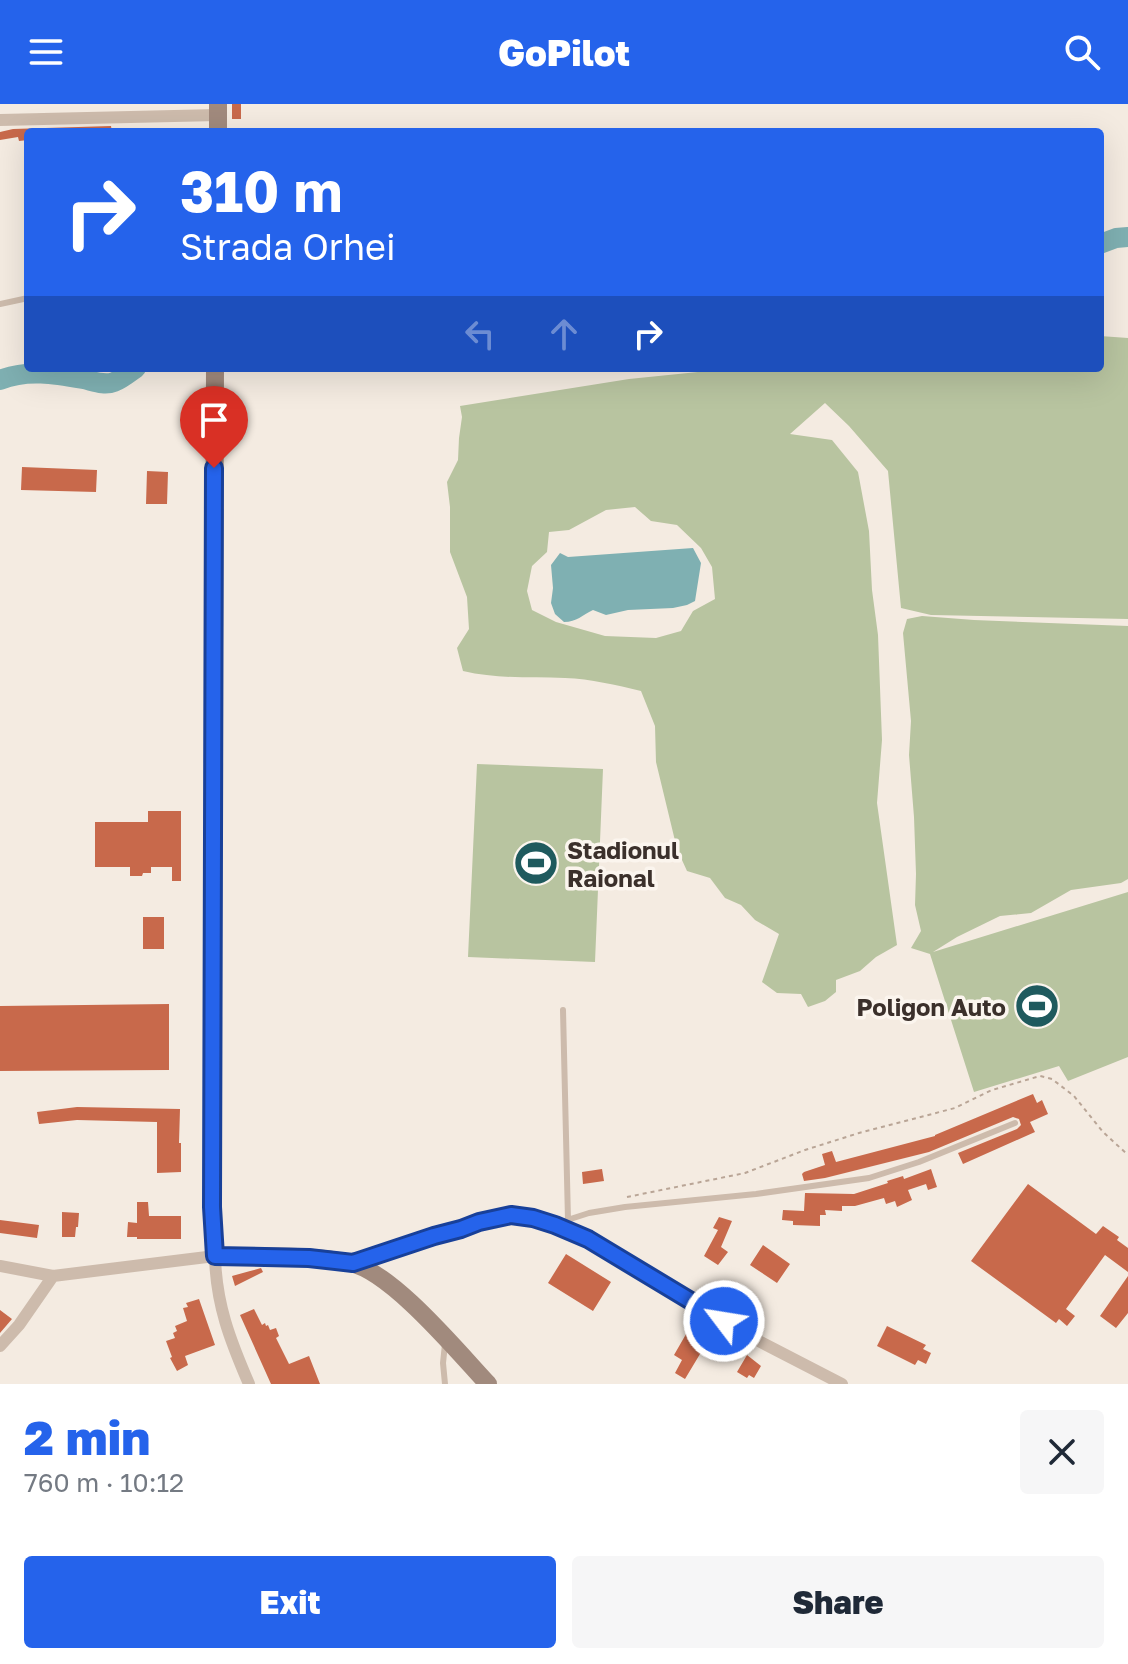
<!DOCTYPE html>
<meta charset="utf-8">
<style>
:root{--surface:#fff;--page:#f6f6f7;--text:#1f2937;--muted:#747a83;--accent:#2563eb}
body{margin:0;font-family:"Golos Text",sans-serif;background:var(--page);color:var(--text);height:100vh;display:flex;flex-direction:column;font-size:30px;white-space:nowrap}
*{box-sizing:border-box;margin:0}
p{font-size:26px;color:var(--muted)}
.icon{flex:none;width:44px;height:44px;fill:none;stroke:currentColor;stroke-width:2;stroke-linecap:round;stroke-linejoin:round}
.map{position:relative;height:1280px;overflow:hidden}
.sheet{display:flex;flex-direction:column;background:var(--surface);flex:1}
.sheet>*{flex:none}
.guide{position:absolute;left:24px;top:24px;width:1080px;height:244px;border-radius:8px;box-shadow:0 8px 32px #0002;background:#2563eb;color:#fff;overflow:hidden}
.pin{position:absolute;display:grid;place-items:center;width:68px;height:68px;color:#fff;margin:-82px -34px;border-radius:50% 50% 50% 0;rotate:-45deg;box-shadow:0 0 8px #0007}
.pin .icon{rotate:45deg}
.me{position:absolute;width:88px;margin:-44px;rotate:301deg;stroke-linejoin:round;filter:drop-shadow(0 0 6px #0008)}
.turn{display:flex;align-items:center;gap:28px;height:168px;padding:0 24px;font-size:36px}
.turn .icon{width:104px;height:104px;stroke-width:2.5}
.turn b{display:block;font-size:56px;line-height:68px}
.lanes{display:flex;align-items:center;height:76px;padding:0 24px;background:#0003;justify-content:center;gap:40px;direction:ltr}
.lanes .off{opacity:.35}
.round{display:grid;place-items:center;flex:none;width:84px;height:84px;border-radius:8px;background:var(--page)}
.headline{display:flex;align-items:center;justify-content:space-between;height:136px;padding:0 24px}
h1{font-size:48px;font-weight:800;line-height:60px;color:var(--accent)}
.action{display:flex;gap:16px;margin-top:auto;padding:16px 24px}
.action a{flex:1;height:92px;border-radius:8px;background:var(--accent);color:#fff;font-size:32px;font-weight:800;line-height:92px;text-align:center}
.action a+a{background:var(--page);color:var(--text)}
header{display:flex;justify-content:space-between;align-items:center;height:104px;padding:0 24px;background:var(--accent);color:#fff;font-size:36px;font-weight:800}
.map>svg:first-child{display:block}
.green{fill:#b8c4a0;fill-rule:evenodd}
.water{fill:#7fb0b2}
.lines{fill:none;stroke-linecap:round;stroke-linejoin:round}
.river{stroke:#7fb0b2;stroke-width:20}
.building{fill:#c8694b}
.path{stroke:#b9a596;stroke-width:2;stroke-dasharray:4 4;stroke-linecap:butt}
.service{stroke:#cdbbac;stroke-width:6}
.minor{stroke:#cdbbac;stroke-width:12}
.secondary{stroke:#a18a7d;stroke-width:18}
.route-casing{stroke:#184099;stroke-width:20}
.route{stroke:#2563eb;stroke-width:14}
.labels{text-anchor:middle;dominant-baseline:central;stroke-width:7;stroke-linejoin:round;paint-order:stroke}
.poi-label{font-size:24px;font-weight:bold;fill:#3b302b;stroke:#fbf5ee;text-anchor:start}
</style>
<header><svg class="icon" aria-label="menu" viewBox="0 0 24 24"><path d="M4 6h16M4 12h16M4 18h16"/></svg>GoPilot<svg class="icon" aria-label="search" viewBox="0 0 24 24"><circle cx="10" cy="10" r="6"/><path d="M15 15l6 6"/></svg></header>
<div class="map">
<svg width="1128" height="1280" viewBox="0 0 1128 1280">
<rect width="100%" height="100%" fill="#f4ebe1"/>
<!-- green -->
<path class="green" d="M1100 232 1128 234V515L931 511 901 504 888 367 849 322 825 299 790 330 832 336 858 368 869 427 872 486 878 531 882 636 877 699 897 841 876 853 860 867 836 876V888L825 897 808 903 801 890 777 889 762 878 779 830 755 816 741 801 725 794 710 774 687 767 677 745 656 658 655 622 641 587C616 581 591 575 565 574 531 573 497 575 463 567L457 544 469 525 467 493 450 448V403L447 378 458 356 459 334 462 313 460 302 629 275 737 264H1100ZM635 403 651 417 677 421 701 444 712 463 715 495 693 507 681 527 656 534 605 532 556 518 532 506 527 487 532 462 547 448 549 428 569 426 606 406Z
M922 512 974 516 1128 522V775L1121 779 1071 786 1031 809 1000 812 957 833 933 848 1128 788V953L1068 977 1059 962 974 988 930 850 911 844 921 827 915 801 916 770 914 713 909 651 911 617 903 529 907 515Z
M477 660 603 665 595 858 468 853Z"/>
<!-- water -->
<path class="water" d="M693 444 701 459 695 497 687 501 673 504 628 506 606 511 593 506C582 511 577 518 564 518L555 510 551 499 553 484 551 461 560 449 568 453Z"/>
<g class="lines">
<!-- river -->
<path class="river" d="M1100 140 1116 134 1128 133
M0 276C27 265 55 270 83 275 93 277 104 282 114 278 122 275 129 269 136 264"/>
</g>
<!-- building -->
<path class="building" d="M232 0H241V15H232Z
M111 22 112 28H28V36L19 37 18 33 0 36V28L13 25Z
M22 363 97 366 96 388 21 386Z
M147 367 168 368 167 400H146Z
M148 707H181V777H172V763H151V769H143L142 772H130V763H95V718H148Z
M143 813H164V845H143Z
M169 900V966L0 967V902Z
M1033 990 1037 999 1042 996 1048 1010 1030 1018 1035 1028 963 1060 958 1049 1017 1025 1021 1021 1019 1015 1013 1013 929 1048 825 1074 804 1077 802 1070 804 1068 825 1061 822 1050 832 1047 836 1058 935 1032V1031Z
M77 1003 180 1005 179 1039H181V1068L157 1069V1018L77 1016 39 1020 37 1008Z
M602 1065 604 1077 583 1080 582 1068Z
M931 1065 937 1083 928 1086 926 1080 908 1086 912 1096 897 1103 895 1097 886 1100 884 1094 855 1102H842V1107L825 1106 826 1111H820V1122L793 1121V1117L782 1116 783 1106 804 1107 805 1089 854 1090 888 1079 887 1077 903 1072 904 1075Z
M1028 1080 1096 1130 1103 1122 1119 1133 1117 1136 1128 1144V1168L1105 1151 1066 1205 1075 1212 1067 1222 1059 1215 1056 1219 971 1157Z
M137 1098H148L149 1112H181V1135H137V1133H127L128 1118 137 1119Z
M62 1108 79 1109 78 1123H76L75 1133H62Z
M719 1113 732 1117 721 1143 728 1148 718 1161 704 1152 718 1126 713 1124Z
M0 1116 39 1121 37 1134 0 1129Z
M763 1141 790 1160 777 1179 750 1161Z
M566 1150 611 1178 593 1207 548 1179Z
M261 1164 263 1168 235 1182 232 1172Z
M1128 1172V1209L1116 1224 1100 1212Z
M199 1195 215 1241 185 1252 188 1261 177 1267 170 1254 172 1253 166 1237 175 1234 173 1229 177 1227 175 1222 187 1217 183 1204 188 1203 186 1199Z
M254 1205 262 1221 265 1219 266 1222 268 1221 270 1226 276 1224 279 1232 276 1234 289 1260 309 1252 320 1280H271L240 1211Z
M0 1206 12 1215 0 1229Z
M693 1218 712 1230 685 1275 675 1269 682 1256 674 1251Z
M887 1222 926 1241 923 1245 931 1249 926 1260 918 1256 915 1261 877 1242Z
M747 1251 761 1262 754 1274 749 1271 747 1274 737 1268Z"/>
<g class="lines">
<!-- path -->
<path class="path" d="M627 1093 745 1069 805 1046 859 1029 955 1004 992 986 1040 972 1052 975 1074 992 1103 1028 1128 1051"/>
<!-- service -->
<path class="service" d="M0 200 28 194
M563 906 568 1116
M558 1119 589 1109 625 1103 756 1090 869 1074 919 1058 1015 1019
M445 1280 443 1259 445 1240"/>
<!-- minor -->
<path class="minor" d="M0 16 218 11
M353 1159 392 1144 461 1125 479 1118 511 1111 533 1114 555 1121 588 1135 751 1233 842 1280
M0 1162 53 1172 215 1152C216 1200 230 1236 249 1280
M0 1242 19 1221 53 1172"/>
<!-- secondary -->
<path class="secondary" d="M218 28V0
M215 264 212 1103 215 1152C259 1154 307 1149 350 1159 391 1167 458 1248 488 1280"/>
</g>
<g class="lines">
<!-- route casing -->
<g class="route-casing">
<path id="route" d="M214 364 212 1103 215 1152 309 1154 353 1159 434 1132 461 1125 479 1118 511 1111 533 1114 555 1121 588 1135 724 1217"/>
</g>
<!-- route -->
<use href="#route" class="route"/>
</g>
<!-- icons -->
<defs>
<g id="stadium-disc" transform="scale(2.3)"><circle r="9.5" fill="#1f5a5e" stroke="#fbf5ee"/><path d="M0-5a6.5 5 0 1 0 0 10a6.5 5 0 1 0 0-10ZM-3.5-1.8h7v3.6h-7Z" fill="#fff"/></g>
</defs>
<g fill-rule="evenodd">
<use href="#stadium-disc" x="536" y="759"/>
<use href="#stadium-disc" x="1037" y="902"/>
</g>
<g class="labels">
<!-- poi labels -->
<g class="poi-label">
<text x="567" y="745">Stadionul<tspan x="567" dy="28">Raional</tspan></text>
<text x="1006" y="902" text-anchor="end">Poligon Auto</text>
</g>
</g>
</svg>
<div class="pin" style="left:214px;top:364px;background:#d93025"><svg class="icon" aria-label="arrive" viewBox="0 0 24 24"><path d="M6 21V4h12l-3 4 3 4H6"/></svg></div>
<svg class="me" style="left:724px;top:1217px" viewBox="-20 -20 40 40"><circle r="17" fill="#2563eb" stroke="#fff" stroke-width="3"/><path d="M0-11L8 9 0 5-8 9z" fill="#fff"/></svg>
<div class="guide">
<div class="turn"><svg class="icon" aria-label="right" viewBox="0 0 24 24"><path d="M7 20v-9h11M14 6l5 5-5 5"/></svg><div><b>310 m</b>Strada Orhei</div></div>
<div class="lanes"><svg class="icon off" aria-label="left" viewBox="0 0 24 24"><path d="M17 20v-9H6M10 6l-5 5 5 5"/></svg><svg class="icon off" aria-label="ahead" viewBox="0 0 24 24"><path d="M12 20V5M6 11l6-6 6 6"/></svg><svg class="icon" aria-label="right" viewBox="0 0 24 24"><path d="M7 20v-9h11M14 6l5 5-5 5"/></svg></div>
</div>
</div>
<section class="sheet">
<div class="headline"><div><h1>2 min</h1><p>760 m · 10:12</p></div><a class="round"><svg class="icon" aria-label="close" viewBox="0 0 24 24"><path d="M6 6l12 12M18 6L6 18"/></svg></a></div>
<div class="action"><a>Exit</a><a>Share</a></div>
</section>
